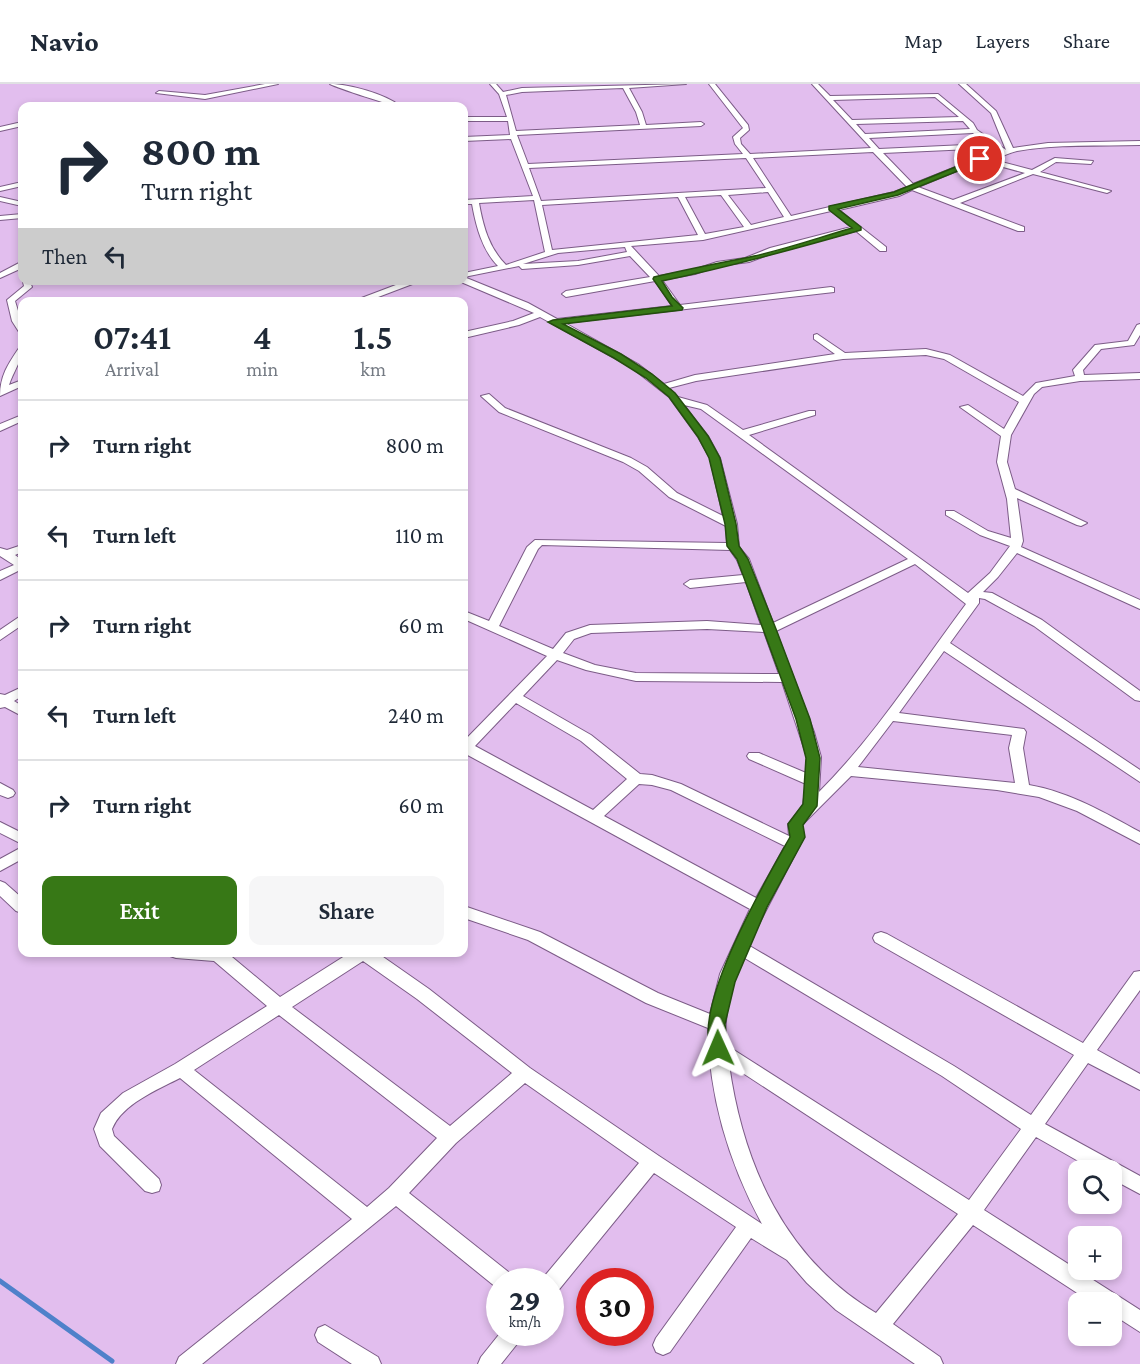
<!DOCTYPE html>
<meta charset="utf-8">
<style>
:root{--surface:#fff;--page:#f6f6f7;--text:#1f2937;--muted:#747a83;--line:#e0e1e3;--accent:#377816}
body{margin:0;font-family:"Crimson Pro",serif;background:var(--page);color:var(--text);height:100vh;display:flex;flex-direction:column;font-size:22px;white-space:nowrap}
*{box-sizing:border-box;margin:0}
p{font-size:20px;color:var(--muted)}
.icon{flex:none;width:33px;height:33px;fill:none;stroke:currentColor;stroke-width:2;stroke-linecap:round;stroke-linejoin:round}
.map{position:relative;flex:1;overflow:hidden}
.panel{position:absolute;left:18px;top:213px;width:450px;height:660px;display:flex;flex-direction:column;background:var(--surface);border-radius:12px;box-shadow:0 3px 9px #0003}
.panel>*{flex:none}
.guide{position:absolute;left:18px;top:18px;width:450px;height:183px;border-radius:12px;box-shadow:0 3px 9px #0003;background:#fff;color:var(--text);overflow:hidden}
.tools{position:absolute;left:1068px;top:1076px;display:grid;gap:12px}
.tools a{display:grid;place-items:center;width:54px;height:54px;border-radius:12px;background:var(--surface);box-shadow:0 3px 9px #0003;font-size:30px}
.speed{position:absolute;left:486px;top:1184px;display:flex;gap:12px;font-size:30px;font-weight:700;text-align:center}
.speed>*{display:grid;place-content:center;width:78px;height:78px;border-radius:50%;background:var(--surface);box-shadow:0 3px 9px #0003;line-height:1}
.speed small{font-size:15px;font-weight:400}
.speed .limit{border:9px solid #d22;background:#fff;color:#111}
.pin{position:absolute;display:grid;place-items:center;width:51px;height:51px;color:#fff;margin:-26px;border:3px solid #fff;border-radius:50%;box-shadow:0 2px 6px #0007}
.me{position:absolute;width:66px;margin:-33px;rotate:359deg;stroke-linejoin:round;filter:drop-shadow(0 0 4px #0008)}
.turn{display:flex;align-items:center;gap:21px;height:126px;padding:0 24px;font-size:27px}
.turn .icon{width:78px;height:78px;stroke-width:2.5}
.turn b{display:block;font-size:42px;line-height:51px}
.then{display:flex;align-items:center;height:57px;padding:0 24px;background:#0003;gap:12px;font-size:22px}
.eta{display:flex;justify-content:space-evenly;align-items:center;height:102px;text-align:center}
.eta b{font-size:36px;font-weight:600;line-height:42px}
.primary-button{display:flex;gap:12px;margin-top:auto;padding:12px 24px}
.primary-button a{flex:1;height:69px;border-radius:12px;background:var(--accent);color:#fff;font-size:24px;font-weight:600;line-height:69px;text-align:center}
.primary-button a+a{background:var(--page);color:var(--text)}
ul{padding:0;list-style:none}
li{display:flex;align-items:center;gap:18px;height:90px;padding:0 24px;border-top:2px solid var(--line)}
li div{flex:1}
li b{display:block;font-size:22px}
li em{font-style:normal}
header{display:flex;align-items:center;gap:36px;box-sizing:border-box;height:84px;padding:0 30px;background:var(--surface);border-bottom:2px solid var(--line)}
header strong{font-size:28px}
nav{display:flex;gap:33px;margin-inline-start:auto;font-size:21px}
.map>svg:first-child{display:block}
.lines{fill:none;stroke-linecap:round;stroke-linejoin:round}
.stream{stroke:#4f81ca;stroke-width:5}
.minor-casing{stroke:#7c5c87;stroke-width:2}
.minor{fill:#fff;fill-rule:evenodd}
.route{fill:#377816;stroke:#244e0e;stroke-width:1.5}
</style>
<header>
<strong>Navio</strong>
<nav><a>Map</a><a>Layers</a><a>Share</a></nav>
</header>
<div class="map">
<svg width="1140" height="1280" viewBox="0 0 1140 1280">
<rect width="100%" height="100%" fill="#e2beee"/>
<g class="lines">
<!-- stream -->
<path class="stream" d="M0 1197 112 1277"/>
<!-- minor casing -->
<g class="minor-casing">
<path id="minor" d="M265 0H278L205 15 156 9 159 7 205 11Z
M330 0C349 0 385 10 400 22 394 23 338 4 330 0Z
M490 0H496L503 8 522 4 686 0 629 4 642 28 646 41 701 38 704 40 701 42 517 51 528 80 743 70 735 60 733 53 743 44 709 0H715L748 41 749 46 740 54 741 60 750 70 871 64 812 0H818L830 12 938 10 973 39 977 46 1006 66 991 29 959 0H966L996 27 1013 64 1048 59 1140 57V61C1099 62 1057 60 1017 67 1008 69 1000 74 990 75L1032 86 1055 74 1093 77 1091 80 1056 78 1040 88 1111 107 1107 109 1033 90 960 119 1024 143V147H1018L912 106 899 112 839 126 886 163V167H880L856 147 776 168 749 178 718 182 695 190 662 196 680 221 831 203 834 204V208L565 239 638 280 664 300 695 291 835 270 814 255V251L817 250 845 269 926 265 950 271 1023 312 1036 299 1075 292 1073 286 1095 261 1128 257 1137 241 1140 240V251L1134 261 1101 265 1083 286 1084 291 1140 289V295L1080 297 1042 303 1034 310 1011 351 1007 378 1015 405 1087 439 1081 442 1077 441 1017 414 1023 457 1021 463 1140 516V525L1017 469 998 493 983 508 992 509 1042 536 1140 607V617L1135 616 1034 542 985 515 979 514V519L950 559 1140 686V698L944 567 899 629 1024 645 1026 648 1023 664 1029 701C1070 708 1105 729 1140 748V760L1077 727 1039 713 997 706 851 692 802 741 804 753 748 861 954 982 1031 1031 1074 971 875 858 873 854 875 850 881 848 887 850 1083 959 1134 888 1140 887V906L1097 966 1140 990V1006L1088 979 1045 1040 1140 1092V1110L1112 1095V1086H1094L1036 1053 984 1126 1140 1226V1248L1112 1230V1218H1091L973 1141 893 1240 940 1273 943 1280H915L836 1226 807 1199 787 1176 751 1154 670 1268 663 1271 656 1268 653 1261 656 1254 736 1143 654 1089 557 1208 550 1210V1197H542L543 1194 639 1079 525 999 456 1059 409 1109 511 1190 514 1197H500V1205L497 1204 396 1122 202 1280H176L179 1273 352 1135 180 994C157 1006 122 1020 112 1045L114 1052 159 1095 161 1101 159 1107 152 1109 145 1107 100 1062 94 1045 101 1029 123 1009 175 980 267 922 214 877 176 874 170 872 168 868H226L280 913 351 868H376L429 905 530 984 659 1072 762 1140C729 1079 709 1013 708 944L646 919 528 856 464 834V822L540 848 658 909 710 930 720 890 750 825 464 669V657L547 572 464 535V527L489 537 527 463 535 456 727 459 726 442 669 413 639 387 623 378 499 328 481 312 489 310 505 324 631 374 647 383 677 409 723 432 710 374 698 353 669 313 632 284 540 233 519 241 464 254V248L513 237 534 229 461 198 464 193 528 219 557 235 672 222 655 197 566 213 562 210 566 207 650 193 630 172 578 181 522 185 519 182 464 193V189L498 182C482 166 476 142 472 120H464V116L533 112 511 55 464 57V53L510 51 508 37H464V33H507L499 10ZM623 4 636 28 640 41 516 47 506 11 522 8ZM935 13 959 33 852 36 833 16ZM963 37 970 45 865 50 856 40ZM973 49 987 60 879 65 869 54ZM993 64 1002 69 978 74 913 100 883 69ZM873 68 907 103 894 108 791 132 753 74ZM746 74 766 104 541 117 529 84ZM981 77 1025 89 953 116 918 103ZM768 108 784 133 751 141 728 111ZM721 111 744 143 705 150 685 113ZM678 113 698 151 552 166 542 121ZM534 116 545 168 506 181C489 164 483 142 479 119ZM831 127 851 143 770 164 745 174 717 178 693 186 659 192 631 162 703 156ZM625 163 627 168 578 177 523 180 558 169ZM926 271 944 275 1019 318 1004 345 968 321 960 323 1001 352 997 378 1007 415 1011 454 988 447 954 427H946V431L980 451 1010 462 990 489 968 509 749 351 815 331V327H809L743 346 707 321 678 313 669 304 696 297 843 275ZM684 321 701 325 908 475 773 539 749 475 739 463 737 440 720 374 708 352ZM542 461 730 466 737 476 743 491 690 496 684 500 690 504 746 498 761 541 707 537 590 541 566 549 553 565 499 542 538 465ZM915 480 966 520C919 583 875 652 819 708L821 673 814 648 776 547ZM707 545 764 548 779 590 636 589 595 581 563 569 574 555 591 549ZM557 576 586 586 636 597 782 598 807 673 806 689 759 669H749L747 672 749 675 806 700 803 721 788 740 789 752 681 700 652 691 640 690 591 651 523 612ZM516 619 581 657 627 695 593 726 475 662ZM893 637 1012 651 1009 664 1015 699 858 683ZM639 700 652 701 671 706 785 762 756 814 604 732ZM743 873 942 992 1021 1045 969 1116 726 961C723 930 732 901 743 873ZM363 877 417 915 512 989 450 1042 292 923ZM279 931 437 1054 389 1104 367 1123 194 986ZM729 980 958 1130 876 1229C785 1175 743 1081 729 980Z
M22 38V42L0 47V43Z
M22 98V102L0 107V103Z
M0 113 22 118V122L0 117Z
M22 130V134L0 136V132Z
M19 179H22V184L0 194V189Z
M22 194V196H29L32 203 15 217 22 240V249L19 248 12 237 7 216 24 202Z
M409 196H423L365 218H351Z
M22 263C23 275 13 288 9 301L22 296V302L0 312C0 292 8 280 19 264Z
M22 331V337L0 347V340Z
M22 461V468L15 471 22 476V485L0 496V487L14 481 0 472V464L7 466Z
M22 531V541L0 556V546Z
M22 603V612L14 617 22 622V632L5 623 0 624V610L5 611Z
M0 699 13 706 15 709 13 712 8 714 0 711Z
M0 738 22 749V760L0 749Z
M22 763V775L0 787V775Z
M0 797 5 799 22 814V829L16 827 0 812Z
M325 1241 378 1273 381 1280H352L318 1258 315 1251 318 1244Z
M501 1248H524L521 1255 501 1280H478L481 1273Z"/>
</g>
<!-- minor -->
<use href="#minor" class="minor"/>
</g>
<!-- route -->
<path class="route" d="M980 73 983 77 898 111 838 125 861 143V146C795 165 729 183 662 197L672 213 683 224 682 226 563 240 621 270 652 290 675 309 708 352 720 374 736 440 739 462 748 475 776 545 810 635 820 674 817 722 803 741 805 753 767 823 735 898 725 940 727 964 725 969 718 971 712 969C690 925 767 794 790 753L788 740 803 720 806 674 796 635 763 545 737 475 727 462 725 440 709 374 698 353 669 313 646 294 614 274 548 238 553 236 672 222 653 195 654 193C684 186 714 180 745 174 781 167 817 154 852 144L829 126V122L894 108Z"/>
</svg>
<div class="tools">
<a><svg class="icon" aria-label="search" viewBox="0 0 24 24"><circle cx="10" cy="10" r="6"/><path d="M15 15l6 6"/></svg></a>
<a>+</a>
<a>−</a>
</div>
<div class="speed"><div>29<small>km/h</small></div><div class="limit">30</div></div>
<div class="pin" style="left:980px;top:75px;background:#d93025"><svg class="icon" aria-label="arrive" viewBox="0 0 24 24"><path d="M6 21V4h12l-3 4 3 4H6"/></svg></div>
<svg class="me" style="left:718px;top:964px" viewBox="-20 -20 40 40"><path d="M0-17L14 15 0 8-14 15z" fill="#377816" stroke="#fff" stroke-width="4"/></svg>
<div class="guide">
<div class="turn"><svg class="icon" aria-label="right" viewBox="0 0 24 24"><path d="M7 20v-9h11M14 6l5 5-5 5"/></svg><div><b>800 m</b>Turn right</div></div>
<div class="then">Then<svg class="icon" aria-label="left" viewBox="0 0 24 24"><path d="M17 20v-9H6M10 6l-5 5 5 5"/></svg></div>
</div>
<section class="panel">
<div class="eta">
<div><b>07:41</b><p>Arrival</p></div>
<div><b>4</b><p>min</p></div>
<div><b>1.5</b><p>km</p></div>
</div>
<ul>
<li><svg class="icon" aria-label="right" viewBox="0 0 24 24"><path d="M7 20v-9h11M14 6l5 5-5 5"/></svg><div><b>Turn right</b></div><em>800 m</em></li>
<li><svg class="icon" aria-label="left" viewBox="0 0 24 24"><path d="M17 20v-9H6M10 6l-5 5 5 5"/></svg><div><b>Turn left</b></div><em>110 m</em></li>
<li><svg class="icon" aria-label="right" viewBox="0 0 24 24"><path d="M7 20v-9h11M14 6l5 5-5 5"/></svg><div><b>Turn right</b></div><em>60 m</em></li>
<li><svg class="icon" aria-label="left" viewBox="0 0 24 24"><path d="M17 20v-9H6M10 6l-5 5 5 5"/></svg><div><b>Turn left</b></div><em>240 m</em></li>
<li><svg class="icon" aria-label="right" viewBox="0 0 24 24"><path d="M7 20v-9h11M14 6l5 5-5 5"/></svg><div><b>Turn right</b></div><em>60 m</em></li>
</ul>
<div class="primary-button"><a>Exit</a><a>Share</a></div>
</section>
</div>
